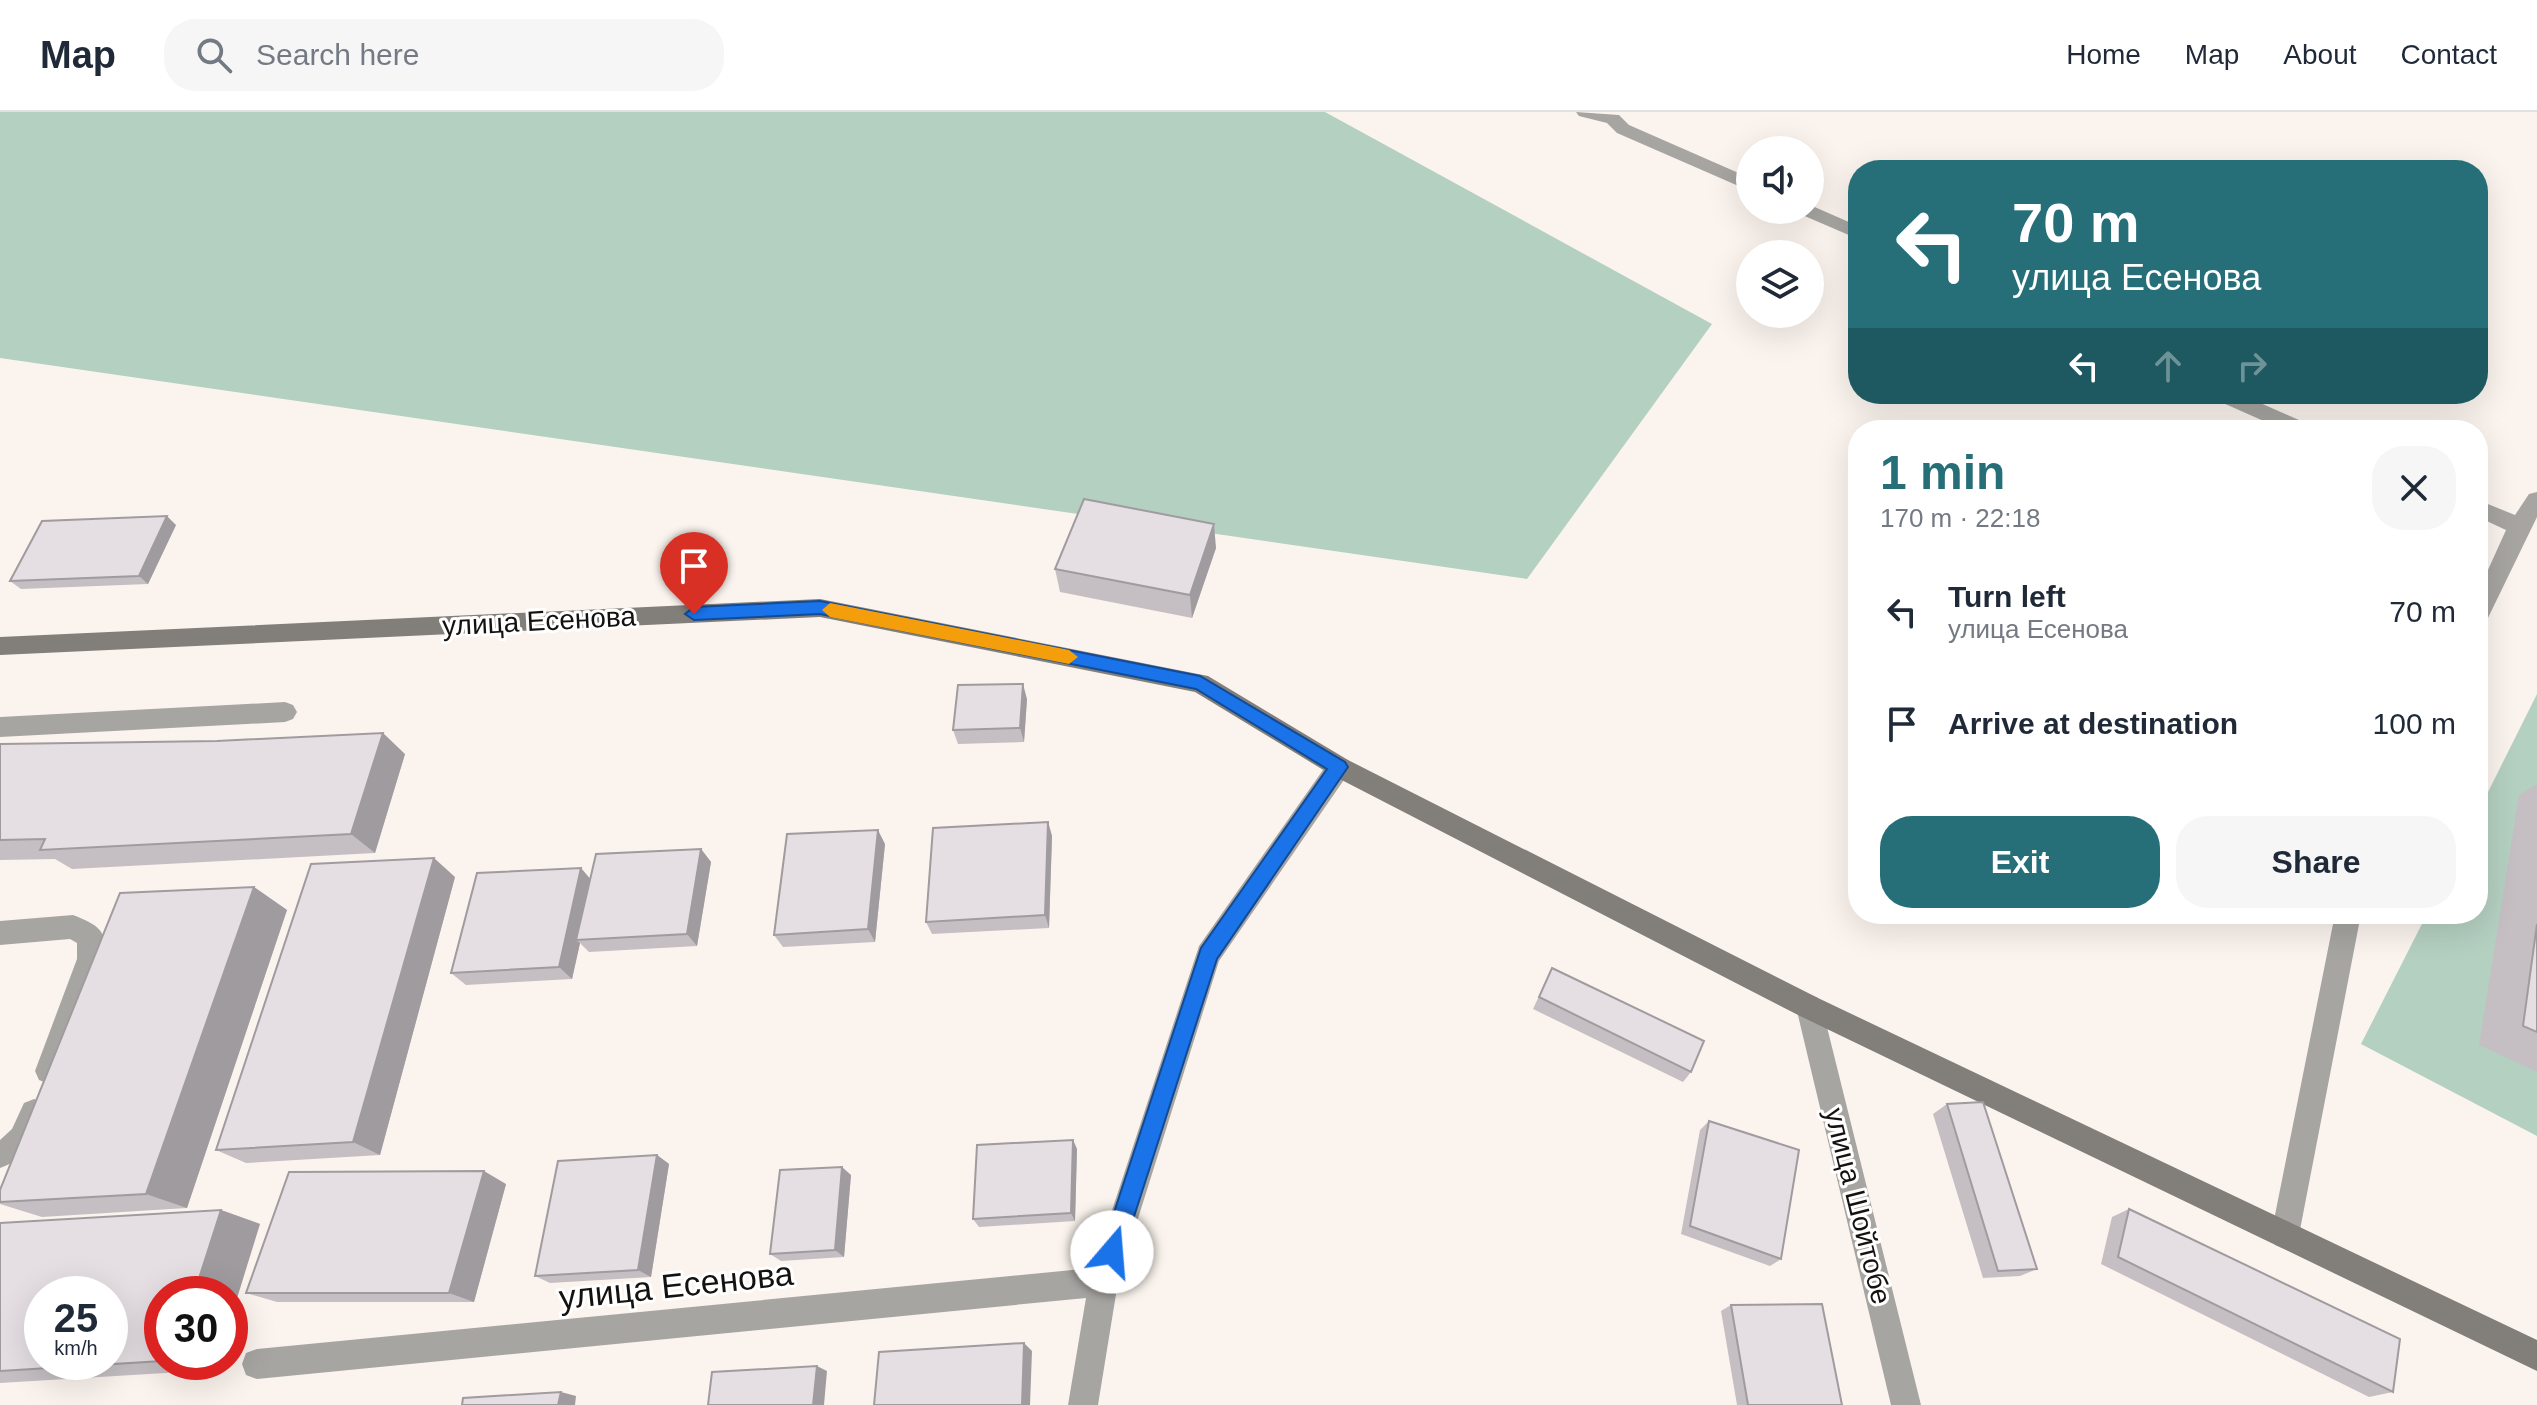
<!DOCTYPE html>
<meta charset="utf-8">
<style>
:root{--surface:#fff;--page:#f6f6f7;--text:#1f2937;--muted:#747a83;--line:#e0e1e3;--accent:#266f79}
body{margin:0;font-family:Arial,sans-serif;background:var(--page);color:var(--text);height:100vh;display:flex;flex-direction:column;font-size:30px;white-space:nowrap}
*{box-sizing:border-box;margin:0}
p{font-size:26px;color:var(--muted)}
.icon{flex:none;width:44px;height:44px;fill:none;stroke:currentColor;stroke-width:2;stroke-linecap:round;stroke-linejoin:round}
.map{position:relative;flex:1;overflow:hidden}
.side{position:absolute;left:1848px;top:308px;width:640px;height:504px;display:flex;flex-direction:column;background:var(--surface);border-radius:32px;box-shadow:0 8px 32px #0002}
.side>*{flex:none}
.hud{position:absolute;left:1848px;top:48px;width:640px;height:244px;border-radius:32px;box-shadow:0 8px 32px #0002;background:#266f79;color:#fff;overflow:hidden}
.buttons{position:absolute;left:1736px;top:24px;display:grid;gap:16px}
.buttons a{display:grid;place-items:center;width:88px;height:88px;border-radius:50%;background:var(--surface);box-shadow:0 8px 32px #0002;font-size:40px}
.speed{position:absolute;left:24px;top:1164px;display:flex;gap:16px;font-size:40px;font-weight:700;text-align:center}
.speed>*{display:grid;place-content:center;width:104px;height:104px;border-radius:50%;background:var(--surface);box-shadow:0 8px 32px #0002;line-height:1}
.speed small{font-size:20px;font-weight:400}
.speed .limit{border:12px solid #d22;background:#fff;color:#111}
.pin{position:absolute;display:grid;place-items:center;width:68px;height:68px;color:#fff;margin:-82px -34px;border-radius:50% 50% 50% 0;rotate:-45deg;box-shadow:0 0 8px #0007}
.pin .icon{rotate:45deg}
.me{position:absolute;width:88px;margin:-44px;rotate:18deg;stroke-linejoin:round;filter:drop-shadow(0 0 6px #0008)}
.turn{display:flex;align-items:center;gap:28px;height:168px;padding:0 32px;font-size:36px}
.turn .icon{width:104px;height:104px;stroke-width:2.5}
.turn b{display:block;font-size:56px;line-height:68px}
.lanes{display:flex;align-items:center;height:76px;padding:0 32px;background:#0003;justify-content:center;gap:40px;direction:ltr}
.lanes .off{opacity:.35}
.round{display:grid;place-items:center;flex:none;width:84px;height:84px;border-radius:32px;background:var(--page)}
.overview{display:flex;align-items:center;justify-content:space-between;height:136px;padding:0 32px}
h1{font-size:48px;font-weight:600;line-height:60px;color:var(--accent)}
.button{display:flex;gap:16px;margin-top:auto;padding:16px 32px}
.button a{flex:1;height:92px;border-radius:32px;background:var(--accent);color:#fff;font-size:32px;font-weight:600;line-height:92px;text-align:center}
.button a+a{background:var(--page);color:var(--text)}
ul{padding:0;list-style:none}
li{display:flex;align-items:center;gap:24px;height:112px;padding:0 32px}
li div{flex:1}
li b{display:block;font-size:30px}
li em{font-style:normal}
header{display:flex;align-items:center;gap:48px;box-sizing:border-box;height:112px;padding:0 40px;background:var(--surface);border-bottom:2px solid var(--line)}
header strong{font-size:38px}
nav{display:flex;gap:44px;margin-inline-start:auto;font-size:28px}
.search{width:560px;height:72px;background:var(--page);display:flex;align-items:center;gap:20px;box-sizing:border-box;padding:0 28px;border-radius:32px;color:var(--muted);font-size:30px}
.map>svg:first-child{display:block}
.green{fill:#b4d0c1}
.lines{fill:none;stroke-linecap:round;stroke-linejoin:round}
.lane{fill:#a7a5a2;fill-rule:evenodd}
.street{fill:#a7a5a2;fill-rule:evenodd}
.secondary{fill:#827f7a;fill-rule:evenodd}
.wall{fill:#c5bfc3}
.shaded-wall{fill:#a09b9f}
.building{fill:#e5dee3;stroke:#a09b9f;stroke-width:2;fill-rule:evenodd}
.route{fill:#1a73e8;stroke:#114b97;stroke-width:2}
.slow{fill:#f59e0b}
.labels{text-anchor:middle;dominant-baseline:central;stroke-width:6;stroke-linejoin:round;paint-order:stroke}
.street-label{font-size:28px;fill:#141210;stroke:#fff}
.near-street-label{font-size:34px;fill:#141210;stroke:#fff}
</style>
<header>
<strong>Map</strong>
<div class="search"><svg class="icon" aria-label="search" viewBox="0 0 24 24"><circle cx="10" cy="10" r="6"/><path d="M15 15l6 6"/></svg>Search here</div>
<nav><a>Home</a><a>Map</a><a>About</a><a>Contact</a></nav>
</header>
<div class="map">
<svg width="2537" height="1293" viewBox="0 0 2537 1293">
<rect width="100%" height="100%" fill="#fbf4ee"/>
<!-- green -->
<path class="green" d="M0 0H1325L1712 212 1527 467 0 246Z
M2537 582V1024L2361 932 2427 802H2478V700Z"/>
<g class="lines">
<!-- lane -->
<path class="lane" d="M285 590 293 593 297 600 293 607 285 610 0 625V605Z
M73 803C83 807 100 813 103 824 109 850 70 941 59 968L49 972 39 968 35 959 77 847V831L70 827 0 833V809Z
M34 987 44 991 48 1001C37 1028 29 1046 0 1056V1028L12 1017 24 991Z"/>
<!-- street -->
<path class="street" d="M1576 0 1619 3 1629 13 1750 66V79L1617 21 1607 11 1579 4Z
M1810 93 1858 114V127L1800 102 1797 98H1810Z
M2211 282H2240L2310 313 2313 318H2284L2214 287Z
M2537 380V405L2486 510 2478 513V480L2506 418 2478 405V388L2515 403 2529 382Z
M1339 645 1348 648 1351 655 1348 662 1219 849 1118 1170 1098 1293H1068L1086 1186 257 1267 246 1263 242 1252 246 1241 257 1237 1093 1156 1199 834 1330 648Z
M2335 802H2361L2299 1123 2295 1133 2285 1137 2275 1133 2271 1123Z
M1809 882 1818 886 1822 895 1921 1293H1891L1796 895 1800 886Z"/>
<!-- secondary -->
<path class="secondary" d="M820 487 1208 564 1348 648 1818 886 2537 1228V1259L1800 904 1330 662 1195 580 820 505 0 543V525Z"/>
</g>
<!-- wall -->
<path class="wall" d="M176 413 148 472 21 477 10 469Z
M1216 436 1192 506 1060 480 1055 457Z
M1027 587 1024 630 958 632 953 618Z
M0 632 405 642 375 741 72 757 55 747 0 748Z
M2537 672V960L2479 933 2519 683Z
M1048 710 1052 724 1049 816 932 822 926 810Z
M885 732 875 830 783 835 774 823Z
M701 737 711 750 697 834 589 840 580 831 572 867 466 873 451 861 590 766Z
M455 765 380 1043 246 1051 216 1038Z
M254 775 287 798 187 1096 42 1105 0 1092V1078Z
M1552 856 1691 960 1683 970 1533 897Z
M1947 992 2037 1157 2020 1164 1983 1166 1933 1002Z
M1709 1009 1781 1147 1770 1154 1681 1122 1700 1018Z
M1073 1028 1077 1037 1075 1109 979 1115 973 1107Z
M657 1043 669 1052 651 1165 550 1171 535 1164Z
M851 1063 844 1145 781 1149 770 1142Z
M506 1072 474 1190H277L246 1181Z
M2129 1097 2393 1280 2369 1285 2101 1152 2112 1105Z
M221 1098 260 1112 162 1182V1250H217L215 1258 0 1271V1111Z
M1731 1193 1842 1293H1737L1721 1199Z"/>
<!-- shaded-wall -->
<path class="shaded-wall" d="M167 404 176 413 148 472 139 464Z
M1214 412 1216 436 1192 506 1190 483Z
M1023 572 1027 587 1024 630 1020 616Z
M383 621 405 642 375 741 351 722Z
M1048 710 1052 724 1049 816 1045 803Z
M878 718 885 732 875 830 868 817Z
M701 737 711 750 697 834 687 822Z
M434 746 455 765 380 1043 353 1030Z
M581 756 593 770 576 828 580 831 572 867 559 855Z
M254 775 287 798 187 1096 146 1082Z
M1073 1028 1077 1037 1075 1109 1071 1101Z
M657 1043 669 1052 651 1165 638 1158Z
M842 1055 851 1063 844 1145 835 1138Z
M484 1059 506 1072 474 1190 449 1181Z
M221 1098 260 1112 230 1209V1182H194Z
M1024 1231 1032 1239 1030 1293H1022Z
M179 1250H217L215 1258Z
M817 1254 827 1259 824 1293H813Z
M561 1280 576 1284 575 1293H558Z"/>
<!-- building -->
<path class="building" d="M1084 387 1214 412 1190 483 1055 457Z
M167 404 139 464 10 469 42 409Z
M1023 572 1020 616 953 618 958 573Z
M383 621 351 722 40 738 45 727 0 728V632L217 629Z
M1048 710 1045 803 926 810 933 716Z
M878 718 868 817 774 823 787 722Z
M701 737 687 822 576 828 596 742Z
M434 746 353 1030 216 1038 311 752Z
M581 756 559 855 451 861 477 761Z
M254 775 146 1082 0 1090V1078L120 781Z
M2537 812V920L2523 914Z
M1552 856 1704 929 1691 960 1539 885Z
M1983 990 2037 1157 1998 1159 1947 992Z
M1709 1009 1799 1038 1781 1147 1690 1114Z
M1073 1028 1071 1101 973 1107 977 1033Z
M657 1043 638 1158 535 1164 558 1049Z
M842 1055 835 1138 770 1142 780 1058Z
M484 1059 449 1181H246L289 1060Z
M2129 1097 2400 1227 2393 1280 2118 1145Z
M221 1098 194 1182H162V1249L0 1259V1111ZM42 1182H110V1250H42Z
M1822 1192 1842 1293H1748L1731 1193Z
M1024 1231 1022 1293H874L879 1240Z
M817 1254 813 1293H708L712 1260Z
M561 1280 558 1293H462L463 1286Z"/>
<!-- route -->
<path class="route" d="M820 489 1200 564 1345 650 1348 655 1217 847 1120 1148 1112 1151 1105 1148 1101 1140 1201 836 1327 657 1196 577 820 502 694 508 685 502 694 495Z"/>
<!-- slow -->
<path class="slow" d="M830 491 1069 538 1078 545 1069 552 830 505 822 498Z"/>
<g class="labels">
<!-- street labels -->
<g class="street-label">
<text transform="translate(539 509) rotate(-3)">улица Есенова</text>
<text transform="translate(1858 1094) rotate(76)">улица Шойтобе</text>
</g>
<!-- near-street labels -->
<g class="near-street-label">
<text transform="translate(676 1173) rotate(-6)">улица Есенова</text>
</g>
</g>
</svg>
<div class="buttons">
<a><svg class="icon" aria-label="sound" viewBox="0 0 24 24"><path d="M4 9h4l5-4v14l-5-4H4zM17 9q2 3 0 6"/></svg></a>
<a><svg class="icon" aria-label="layers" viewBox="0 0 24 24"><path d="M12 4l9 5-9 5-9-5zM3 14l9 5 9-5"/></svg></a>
</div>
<div class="speed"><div>25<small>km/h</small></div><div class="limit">30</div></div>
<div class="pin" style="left:694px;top:502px;background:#d93025"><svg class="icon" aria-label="arrive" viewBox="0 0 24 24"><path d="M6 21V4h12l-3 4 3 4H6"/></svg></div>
<svg class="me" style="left:1112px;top:1140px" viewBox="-20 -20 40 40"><circle r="19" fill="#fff"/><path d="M0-13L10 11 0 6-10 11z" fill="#1a73e8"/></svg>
<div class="hud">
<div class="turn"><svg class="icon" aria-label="left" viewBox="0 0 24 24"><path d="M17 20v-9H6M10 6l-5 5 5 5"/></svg><div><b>70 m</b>улица Есенова</div></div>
<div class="lanes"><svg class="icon" aria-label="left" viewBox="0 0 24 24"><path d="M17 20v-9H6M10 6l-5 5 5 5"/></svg><svg class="icon off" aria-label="ahead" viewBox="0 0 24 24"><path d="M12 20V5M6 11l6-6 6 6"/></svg><svg class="icon off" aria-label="right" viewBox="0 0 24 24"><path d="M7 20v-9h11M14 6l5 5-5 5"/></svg></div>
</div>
<section class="side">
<div class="overview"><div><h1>1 min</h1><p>170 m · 22:18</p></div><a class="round"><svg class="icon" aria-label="close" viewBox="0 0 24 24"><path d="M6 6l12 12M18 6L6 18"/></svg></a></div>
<ul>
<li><svg class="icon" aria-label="left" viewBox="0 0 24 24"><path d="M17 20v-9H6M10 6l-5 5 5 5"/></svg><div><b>Turn left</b><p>улица Есенова</p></div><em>70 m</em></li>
<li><svg class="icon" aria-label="arrive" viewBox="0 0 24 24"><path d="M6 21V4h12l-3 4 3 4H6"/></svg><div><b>Arrive at destination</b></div><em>100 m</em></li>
</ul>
<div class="button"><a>Exit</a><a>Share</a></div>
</section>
</div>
